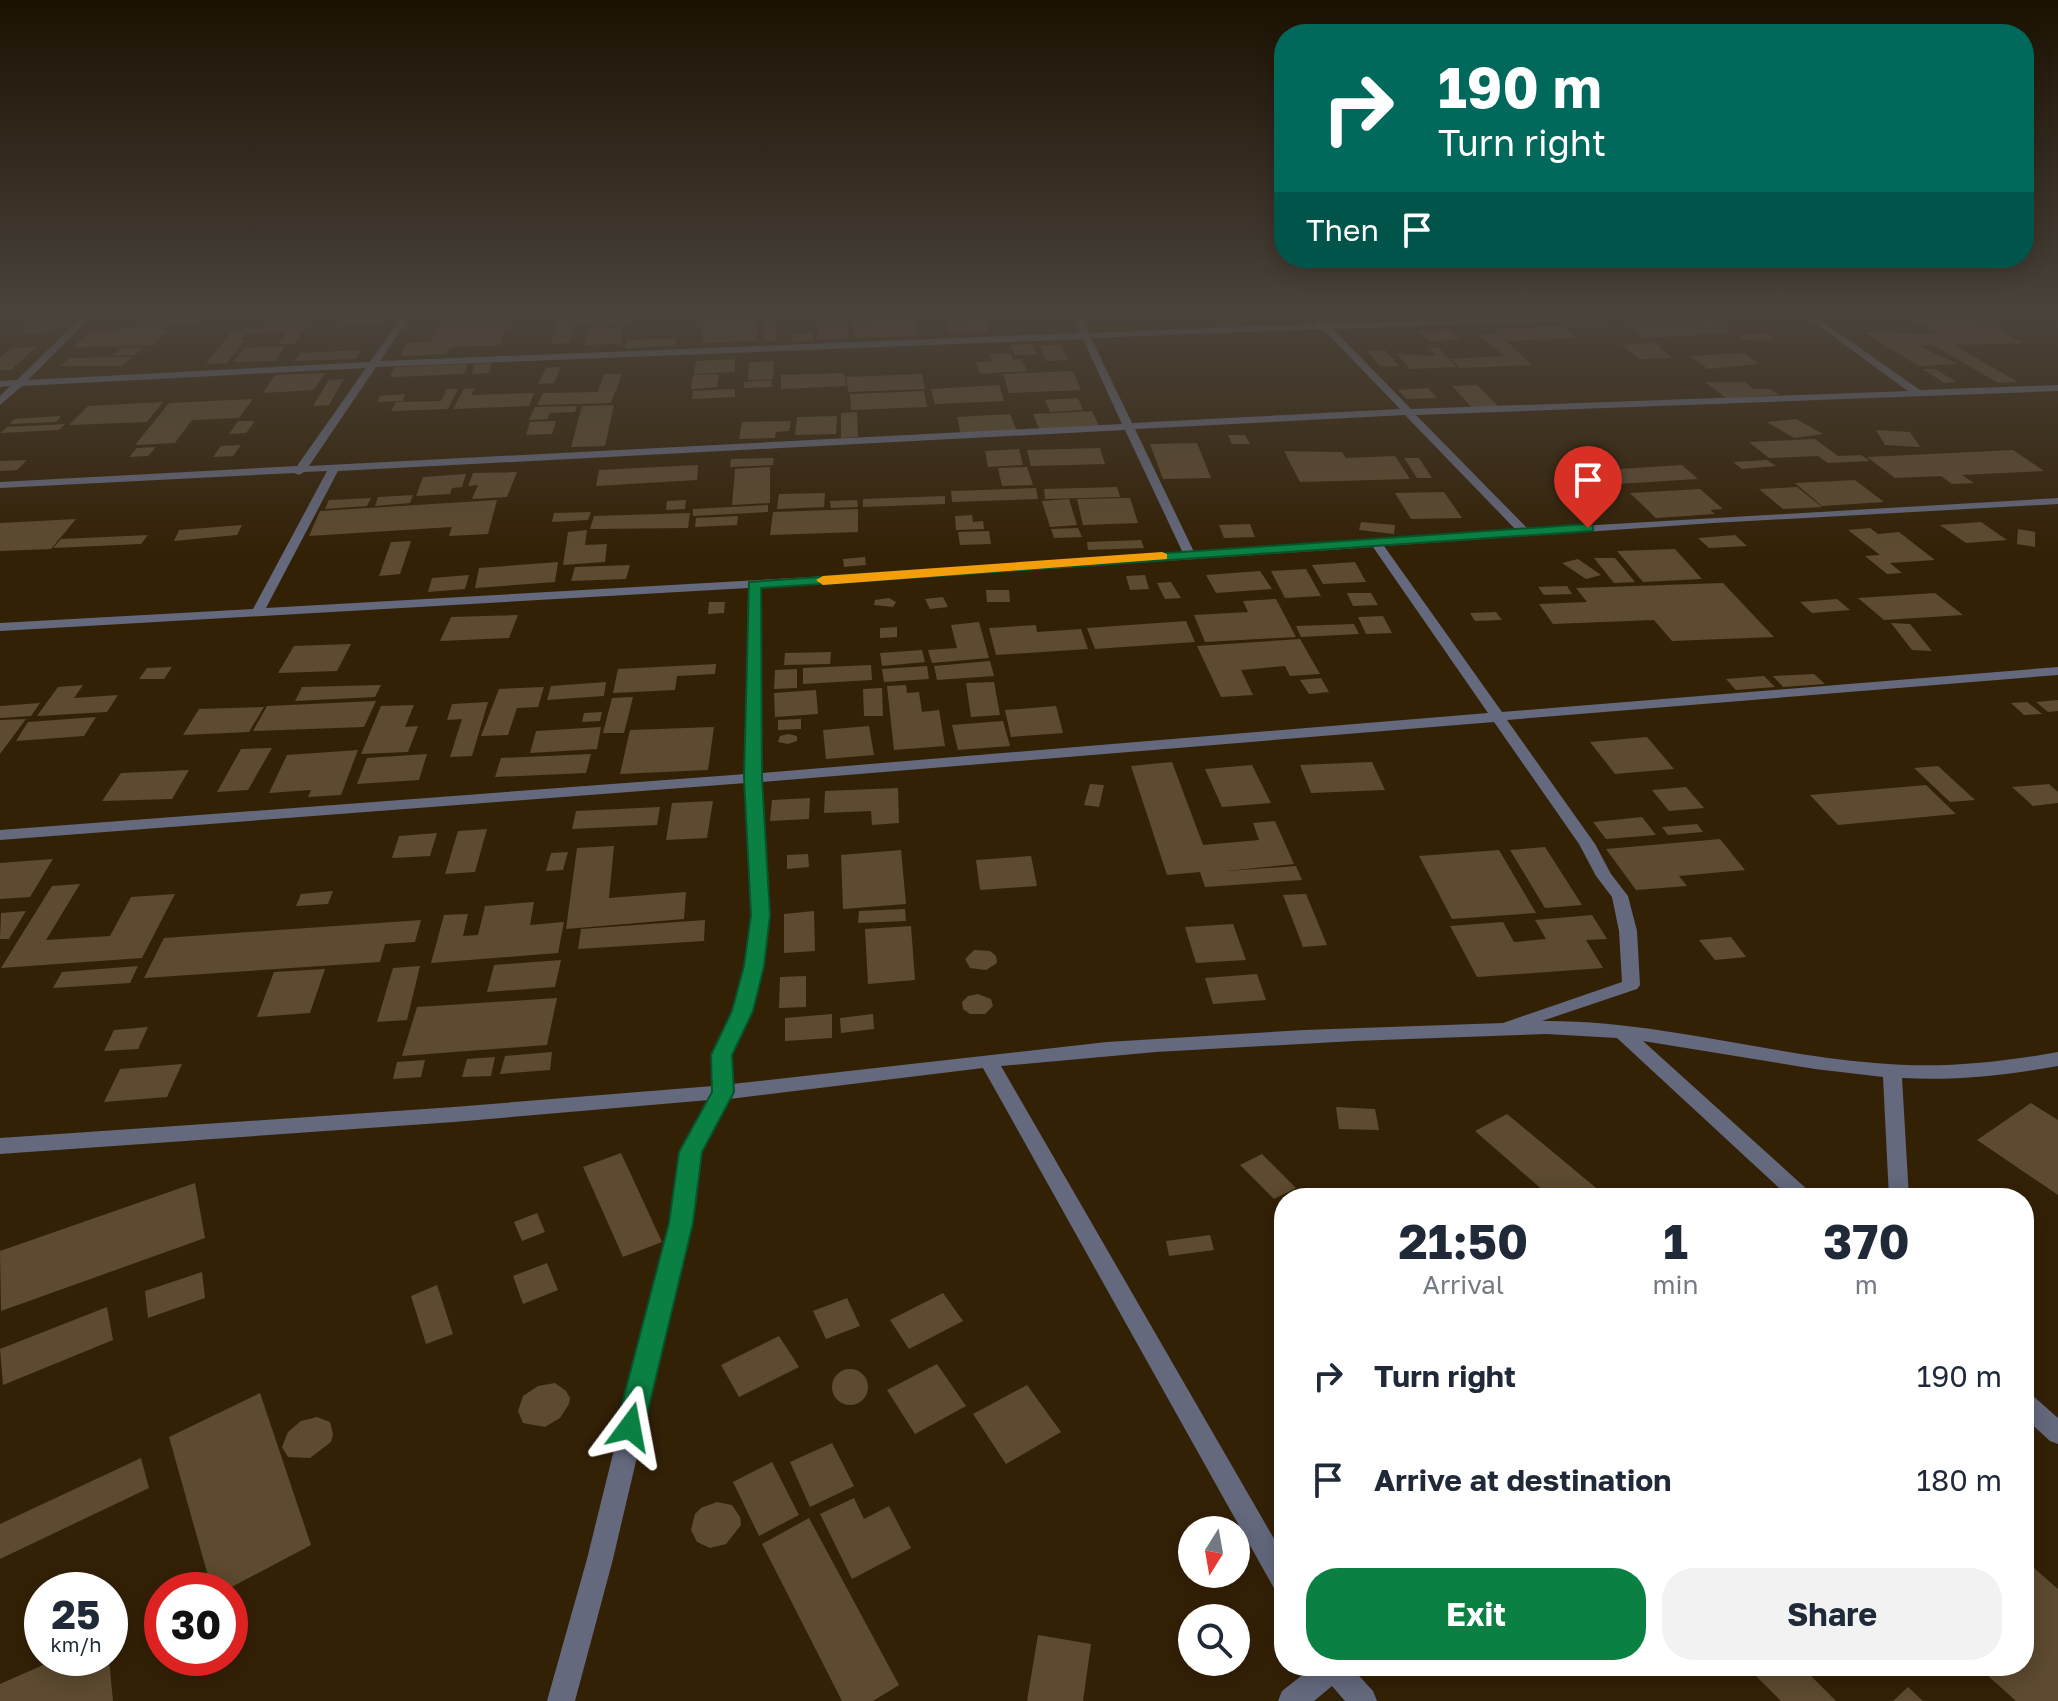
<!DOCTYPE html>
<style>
:root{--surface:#fff;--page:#f2f2f3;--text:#1f2937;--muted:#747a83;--accent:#0b8043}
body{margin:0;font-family:"Golos Text",sans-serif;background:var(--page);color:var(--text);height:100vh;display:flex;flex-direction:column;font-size:30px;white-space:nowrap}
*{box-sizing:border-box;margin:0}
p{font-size:26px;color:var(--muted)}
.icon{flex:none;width:44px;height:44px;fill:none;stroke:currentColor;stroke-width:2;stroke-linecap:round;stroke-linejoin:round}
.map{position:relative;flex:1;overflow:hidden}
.details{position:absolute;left:1274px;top:1188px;width:760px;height:488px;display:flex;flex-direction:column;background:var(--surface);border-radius:32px;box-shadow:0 4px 20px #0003}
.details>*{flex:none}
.top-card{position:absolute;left:1274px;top:24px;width:760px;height:244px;border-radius:32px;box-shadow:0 4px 20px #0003;background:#00695c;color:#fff;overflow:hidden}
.needle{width:52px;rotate:191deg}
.buttons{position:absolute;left:1178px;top:1516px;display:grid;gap:16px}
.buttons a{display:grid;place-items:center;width:72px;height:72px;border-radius:50%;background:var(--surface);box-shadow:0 4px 20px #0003;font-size:40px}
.speed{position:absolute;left:24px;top:1572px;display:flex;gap:16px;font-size:40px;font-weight:700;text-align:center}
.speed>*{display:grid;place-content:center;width:104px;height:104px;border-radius:50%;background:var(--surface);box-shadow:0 4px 20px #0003;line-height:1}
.speed small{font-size:20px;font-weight:400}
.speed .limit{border:12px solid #d22;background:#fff;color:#111}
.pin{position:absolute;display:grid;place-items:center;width:68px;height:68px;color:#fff;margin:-82px -34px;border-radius:50% 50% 50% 0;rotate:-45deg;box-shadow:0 0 8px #0007}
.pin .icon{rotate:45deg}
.me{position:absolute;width:88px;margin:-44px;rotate:13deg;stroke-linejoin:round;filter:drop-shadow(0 0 6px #0008)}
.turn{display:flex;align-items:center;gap:28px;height:168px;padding:0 32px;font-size:36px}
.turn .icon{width:104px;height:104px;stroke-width:2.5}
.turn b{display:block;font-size:56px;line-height:68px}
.then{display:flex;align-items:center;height:76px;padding:0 32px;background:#0003;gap:16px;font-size:30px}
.eta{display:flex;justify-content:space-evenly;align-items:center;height:136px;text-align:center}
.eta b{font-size:48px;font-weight:700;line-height:56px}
.cta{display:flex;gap:16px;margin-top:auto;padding:16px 32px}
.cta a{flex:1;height:92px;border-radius:32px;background:var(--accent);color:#fff;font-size:32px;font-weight:700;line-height:92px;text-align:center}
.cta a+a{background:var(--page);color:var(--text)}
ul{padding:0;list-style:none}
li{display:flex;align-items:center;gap:24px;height:104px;padding:0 32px}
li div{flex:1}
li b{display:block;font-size:30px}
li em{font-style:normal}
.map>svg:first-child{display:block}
.building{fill:#5d4a2f}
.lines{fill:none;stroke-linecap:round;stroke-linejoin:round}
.street{fill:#65697e;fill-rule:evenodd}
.route{fill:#0b8043;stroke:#07532c;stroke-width:2}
.slow{fill:#f59e0b}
</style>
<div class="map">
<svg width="2058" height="1701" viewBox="0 0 2058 1701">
<rect width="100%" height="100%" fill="#332106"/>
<!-- building -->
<path class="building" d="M178 315H205L199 322 170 323Z
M362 315H386L380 324 342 325 347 318Z
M561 315H602L601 321 575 322 569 343 551 344Z
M606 315H630L627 325 593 327 594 322H604Z
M757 315V341L702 343 704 317Z
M1336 315H1387L1389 317 1340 319Z
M1902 315H1973L1993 326 1966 328 1996 327 2022 343 1954 345 2018 382 1998 383 1933 345 1918 346 1958 364 1919 366 1864 332 1939 334Z
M916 319 917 336 854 338V321Z
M60 320 45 333 21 334 36 321Z
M986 320 988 332 949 333 948 321Z
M1712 320 1731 333 1644 338 1626 323Z
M776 322V341H764L765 323Z
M1597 322 1604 327 1566 328 1561 323Z
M818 323H848L847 338 817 339Z
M164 325 159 330H167L152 345 73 347 91 332Z
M507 325 499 345 450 347 446 354 400 356 407 343 430 342 437 328Z
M307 326 294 344H278L287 332 246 334 240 340H245L227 363 206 364 234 329Z
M1562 326 1577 338 1507 341 1494 329Z
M624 327 620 344 584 345 588 329Z
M1449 329 1460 340 1428 341 1417 330Z
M813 333 814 341 792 342V334Z
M1767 333 1776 339 1745 340 1737 334Z
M1498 334 1532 365 1460 368 1451 359 1505 356 1478 335Z
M676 338 674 346 625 348 627 340Z
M1655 343 1672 358 1640 359 1622 345Z
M1032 344 1037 354 1015 355 1011 345Z
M1061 345 1068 360 1046 361 1040 346Z
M285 346 275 361 233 362 245 348Z
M36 347 11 370H0V358L11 348Z
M1438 347 1457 367 1410 369 1397 354 1436 356 1429 348Z
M121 348H143L135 355 113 356Z
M361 350 356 359 294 361 300 353Z
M1385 350 1399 366 1381 367 1367 351Z
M1010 353 1013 360 1022 359 1027 371 980 374 976 362 993 361 990 354Z
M1744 353 1759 364 1708 369 1690 356Z
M132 357 122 366H59L70 358Z
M735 359V372L694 374 696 361Z
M774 361 773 379 748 380 749 362Z
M492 363 489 373 472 374 474 364Z
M468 364 464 374 390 377 395 367Z
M561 367 554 383 538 384 546 368Z
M1923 369H1935L1957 382 1944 383Z
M1073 371 1081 390 1009 393 1003 374Z
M325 373 314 390 263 393 275 375Z
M844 373 846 386 781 389V375Z
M604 374H622L611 403 537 405 543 393 598 392Z
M719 374 717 387 691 389 693 375Z
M922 374 925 389 848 392 846 377Z
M344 379 329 405 313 406 329 380Z
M771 380 772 387 744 388V382Z
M1705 382H1745L1754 389H1770L1779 395 1726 398Z
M999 385 1004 401 935 404 931 389Z
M1477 385 1500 408 1474 410 1452 386Z
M475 388 471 395 534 393 529 406 453 409 464 389Z
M1428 388 1437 398 1407 399 1398 390Z
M447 389H458L448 409 391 411 396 402 441 401Z
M735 389V397L692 399 693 391Z
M924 391 927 407 851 410 850 394Z
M405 394 403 401 377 402 380 396Z
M1078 398 1083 410 1050 412 1045 400Z
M253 399 239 418 192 420 175 443 135 445 169 403Z
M163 402 147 422 69 425 88 406Z
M614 405 605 446 571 447 582 406Z
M577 406 575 412 550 413 547 419 529 420 535 407Z
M1092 411 1099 426 1039 429 1033 414Z
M857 412 858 437 841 438V413Z
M1010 414 1017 431 961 434 957 417Z
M61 416 56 422 9 424 15 419Z
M837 416 836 434 795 435 797 417Z
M1796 419 1823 434 1794 438 1767 422Z
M238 421H255L246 433 229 434Z
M556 421 552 434 526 435 530 422Z
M791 421 789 431 776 432 775 438 739 439 742 422Z
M65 424 59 430 1 433 7 427Z
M1876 430 1910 432 1920 447 1885 445Z
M1228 435H1245L1250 444H1232Z
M1815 439 1838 456 1861 455 1870 461 1828 463 1818 456 1769 458 1749 442Z
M1197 443 1211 478 1163 479 1150 444Z
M241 445 233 456 213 457 221 446Z
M156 447 148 456 129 457 137 448Z
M1100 448 1105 464 1031 466 1027 450Z
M1019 449 1023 465 988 467 985 451Z
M2013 450 2044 471 1962 475 1974 483 1952 484 1941 476 1895 478 1867 457Z
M1284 451 1342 452 1346 458 1395 456 1410 479 1300 482Z
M774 458 773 465 730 467 731 459Z
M1404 458H1419L1432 478H1417Z
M27 460 17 470 0 471V461Z
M1767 460 1776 466 1742 469 1733 462Z
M698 465 697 480 596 486 599 470Z
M1682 465 1698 479 1617 484 1603 470Z
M770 467V503L732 505 735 469Z
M1027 467 1033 485 1002 486 998 468Z
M517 472 507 497 472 499 478 485 468 486 473 473Z
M466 474 462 487 452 488 450 494 416 496 423 477Z
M1855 480 1884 502 1822 506 1795 483Z
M1117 487 1120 497 1045 499 1044 489Z
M1797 487 1822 507 1783 509 1759 489Z
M1036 488 1038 499 952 502 951 491Z
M1700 489 1723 509 1710 510 1715 514 1656 518 1630 493Z
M1444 492 1462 518 1411 519 1395 493Z
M825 493 824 507 777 509 779 494Z
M413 495 410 503 375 506 378 497Z
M945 496V504L863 507V499Z
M371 498 367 506 325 509 329 500Z
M1130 498 1138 523 1083 525 1077 499Z
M1069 499 1077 525 1050 527 1042 501Z
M497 500 488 534 449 536 452 527 309 536 320 511Z
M686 500 685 509 666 510 667 501Z
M857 500 858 507 831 508 830 501Z
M768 505V512L693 516V509Z
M858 509V532L770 535 773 512Z
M591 512 588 520 552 522 554 513Z
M690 513 688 528 590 529 594 516Z
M972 515 973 522 983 521 984 529 956 530 955 516Z
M738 516 737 525 695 527 696 518Z
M76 519 51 549 0 551V523Z
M1361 522 1395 525 1394 534 1359 530Z
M1981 522 2007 540 1966 543 1940 525Z
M1250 524 1255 537 1224 538 1219 525Z
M242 525 237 535 174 541 179 530Z
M1078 528 1082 537 1054 538 1051 529Z
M1870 528 1878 534 1899 532 1935 560 1890 563 1902 573 1887 574 1865 556 1880 555 1848 530Z
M2018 529 2035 532V547L2017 544Z
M587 530 585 545 607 544 605 562 563 565 568 532Z
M989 531 991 544 960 545 958 532Z
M148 535 141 544 53 548 61 539Z
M1735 535 1747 546 1709 548 1698 538Z
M1141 540 1144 548 1088 550 1087 542Z
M411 541 400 574 379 576 391 542Z
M1675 549 1702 579 1643 582 1617 551Z
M865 557 866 565 844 567 843 559Z
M1594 558H1615L1635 582 1614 583Z
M1578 559 1601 575 1586 579 1562 563Z
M558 562 555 582 475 588 479 568Z
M1355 562 1366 582 1323 584 1312 565Z
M630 565 626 579 571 581 575 567Z
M1306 569 1321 596 1285 598 1271 571Z
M1260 571 1272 589 1216 593 1206 575Z
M469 575 465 589 428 592 432 578Z
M1145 575 1149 589 1130 590 1126 576Z
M1171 582 1181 598 1165 599 1157 583Z
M1723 583 1774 637 1672 641 1654 620 1553 624 1539 604 1587 602 1576 588Z
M1567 586 1572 594 1544 595 1538 587Z
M986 590H1009L1010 602H987Z
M1347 593H1371L1378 605 1353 606Z
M1935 593 1963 615 1884 620 1858 598Z
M943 597 948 607 930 609 925 599Z
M889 598 896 602 893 607 874 605 875 600Z
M1276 599 1296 637 1205 642 1194 615 1248 612 1243 601Z
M1837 599 1850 610 1812 613 1800 602Z
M709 602H725L724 613 708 614Z
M1496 612 1502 620 1475 621 1470 613Z
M518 615 509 638 440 641 451 617Z
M1383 616 1392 633 1366 634 1358 617Z
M1186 621 1195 642 1095 649 1087 628Z
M979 622 989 658 932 663 928 650 957 648 951 625Z
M1891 623 1910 624 1932 651 1912 650Z
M1354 624 1359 634 1301 637 1296 626Z
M1036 625 1037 632 1081 629 1088 649 996 655 989 628Z
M897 627V637L880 638V628Z
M1300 639 1320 674 1290 676 1285 666 1241 670 1253 695 1221 697 1197 646Z
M351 644 337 671 278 673 294 646Z
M922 650 925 662 882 666 880 653Z
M831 652 830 664 784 665 785 653Z
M990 661 994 676 937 680 934 666Z
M716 664 715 674 677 676 675 690 613 693 618 669Z
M871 665 872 680 803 684V668Z
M927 666 929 679 884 682 882 669Z
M172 667 164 679H139L147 668Z
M797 669V688L774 689 775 670Z
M1814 674 1825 684 1783 687 1773 676Z
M1764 676 1775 687 1736 690 1726 679Z
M1321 678 1329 692 1309 694 1300 680Z
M606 682 604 696 547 700 551 686Z
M994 682 1000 715 971 717 966 683Z
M83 685 74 698 118 695 107 712 37 716 58 687Z
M381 685 375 697 295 701 302 687Z
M906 685 907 693 919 692 922 712 939 710 945 746 894 750 887 686Z
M544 687 538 707 517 708 508 735 481 736 499 689Z
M882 688 883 716H864L863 689Z
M816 690 818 714 775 717 774 693Z
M633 697 624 733H603L612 698Z
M2058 700V711L2048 712 2036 702Z
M376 701 364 727 253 731 267 706Z
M488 702 472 756 450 757 462 719 447 720 452 704Z
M2027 702 2042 714 2024 715 2011 703Z
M40 703 31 716 0 718V706Z
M414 705 405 727 418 726 408 752 361 754 381 706Z
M1056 706 1063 733 1011 737 1005 710Z
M264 707 249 732 183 735 199 709Z
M602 712 600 721 582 722 584 713Z
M96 717 84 736 16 741 28 722Z
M26 719 0 754V720Z
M801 719V729L778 730V720Z
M1003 721 1010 746 958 750 952 725Z
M869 726 874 755 826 759 823 730Z
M601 727 597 749 530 753 536 731Z
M714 727 708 770 620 774 630 730Z
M788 734 797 736V741L788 744 778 742 780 736Z
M1647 737 1674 769 1615 774 1590 742Z
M272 748 248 790 217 792 241 749Z
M358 750 341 795 308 797 311 790 269 793 287 755Z
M427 754 419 780 357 784 367 758Z
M591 754 586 773 495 777 501 758Z
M1172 762 1203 845 1259 840 1253 823 1275 821 1294 864 1227 871 1296 866 1302 880 1205 887 1200 872 1167 875 1131 766Z
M1372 762 1385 790 1311 793 1300 765Z
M1252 765 1271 803 1222 807 1205 769Z
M1938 766 1975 800 1950 802 1914 768Z
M189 770 172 799 102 801 121 773Z
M1090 784 1104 785 1099 807 1084 805Z
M2049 784 2058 792V803L2033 806 2012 787Z
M1926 785 1956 814 1838 825 1810 795Z
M1686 787 1704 808 1669 811 1652 790Z
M898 788 899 823 872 825 871 811 824 813 825 791Z
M810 798 809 819 770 821 772 800Z
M713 801 707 838 666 840 672 803Z
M660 807 657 825 572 829 576 811Z
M1642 817 1656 835 1606 839 1593 822Z
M1697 824 1703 832 1668 835 1662 827Z
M487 829 475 872 445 874 458 831Z
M437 833 430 856 392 858 399 836Z
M1720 839 1745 870 1679 876 1687 886 1636 890 1606 849Z
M614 846 609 898 686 892 684 919 566 929 577 848Z
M1545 847 1582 905 1545 908 1510 850Z
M901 850 906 904 843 909 841 855Z
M1499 850 1536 913 1452 919 1419 856Z
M568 852 563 870 546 871 551 853Z
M808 854 809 867 787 869V855Z
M1031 856 1037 886 980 890 976 860Z
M53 859 30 897 0 899V863Z
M80 884 46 940 110 936 131 897 175 894 142 958 1 968 52 886Z
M333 891 328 904 296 906 301 894Z
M1306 894 1327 945 1303 947 1283 895Z
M534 902 530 925 564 922 558 953 431 963 444 915 468 914 463 936 478 935 485 906Z
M905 909 906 921 858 923 859 911Z
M26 911 9 939H0L1 913Z
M814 911 815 951 784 953V914Z
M1592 915 1607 939 1586 940 1603 968 1477 977 1450 926 1503 922 1514 942 1546 939 1535 920Z
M421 920 415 942 385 944 380 962 144 978 164 938Z
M705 920 704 941 578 949 581 929Z
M1233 924 1246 960 1196 963 1185 927Z
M911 926 915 980 868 984 865 929Z
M1731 937 1746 957 1715 960 1699 940Z
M974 950 990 951 996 956 997 963 986 970 970 968 965 959Z
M561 960 555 987 487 992 494 965Z
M138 966 130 983 53 988 62 972Z
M420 966 407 1020 377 1022 393 968Z
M325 969 310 1013 257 1017 274 972Z
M1257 974 1266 1000 1213 1004 1205 978Z
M806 976V1007L779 1008 780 977Z
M978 994 991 999 993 1006 985 1014H970L963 1009 962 1002 968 996Z
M557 998 547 1045 402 1056 417 1007Z
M832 1014V1038L785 1041V1018Z
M873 1014 874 1029 841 1033 840 1018Z
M148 1027 138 1049 104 1051 114 1030Z
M552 1052 550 1070 500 1074 505 1056Z
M495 1057 491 1076 462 1077 467 1059Z
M425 1060 421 1077 393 1079 397 1062Z
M182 1064 167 1097 104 1102 120 1069Z
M2031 1103 2058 1120V1195L1977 1140Z
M1336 1107 1375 1109 1379 1130 1339 1129Z
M1507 1114 1601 1192 1590 1198H1552L1475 1131Z
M621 1153 662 1242 623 1257 583 1167Z
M1262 1154 1296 1188 1274 1199 1240 1165Z
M195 1183 205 1238 1 1311 0 1251Z
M537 1213 545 1232 522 1241 514 1222Z
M1210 1235 1214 1250 1169 1256 1166 1241Z
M547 1263 558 1290 523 1304 513 1276Z
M202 1272 205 1298 148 1318 145 1291Z
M437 1285 453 1334 426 1344 411 1296Z
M943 1293 963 1321 909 1349 890 1320Z
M847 1298 860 1326 826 1339 813 1311Z
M107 1307 113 1340 3 1385 0 1349Z
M779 1336 799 1367 739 1397 721 1365Z
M937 1364 966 1406 915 1434 887 1390Z
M832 1387a18 18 0 1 1 36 0a18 18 0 1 1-36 0Z
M555 1383 566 1391 570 1398 569 1404 560 1418 545 1427 523 1423 518 1411 523 1396 538 1386Z
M1027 1385 1061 1432 1006 1464 973 1414Z
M260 1393 311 1545 226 1590H212L169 1437Z
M317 1417 330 1422 333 1434 331 1442 310 1458 288 1457 282 1447 288 1432 301 1421Z
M832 1443 854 1486 810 1507 790 1462Z
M141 1458 149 1488 0 1559V1524Z
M772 1462 799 1515 759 1536 733 1482Z
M854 1498 864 1519 889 1506 911 1548 852 1579 820 1514Z
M717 1502 732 1505 740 1517 741 1525 726 1544 710 1548 697 1542 691 1530 695 1514 701 1508Z
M809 1518 899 1685 873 1701H842L762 1544Z
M2034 1568 2058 1589V1701H2016L1977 1666H2024V1577Z
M1038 1635 1091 1644 1083 1701H1027Z
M59 1658H109L113 1701H0V1684Z
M1746 1666H1801L1836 1701H1781Z
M1908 1687 1923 1701H1893Z"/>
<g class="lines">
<!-- street -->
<path class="street" d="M84 315H93L28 380 370 362 403 315H411L380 361 1080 333 1072 315H1080L1089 333 1318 324 1310 315H1319L1328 324 1635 315 1631 318 1333 329 1411 409 1908 391 1804 315H1813L1920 390 2058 385V391L1416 415 1528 529 2058 498V504L1713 523 1384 546 1502 712 2058 667V675L1507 720 1595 844 1611 874 1628 896 1637 931 1640 985 1637 989 1542 1021C1655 1020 1764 1054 1875 1063 1938 1069 1997 1063 2058 1052V1066C2005 1075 1955 1081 1902 1078L1909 1198H1889L1883 1077 1815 1069 1643 1041 1810 1192 1813 1198H1790L1617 1038 1547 1034 1354 1041 1156 1052 1001 1066 1284 1556V1594L1275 1590 983 1068 729 1099 701 1152 692 1223 613 1559 575 1701H547L587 1559 670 1223 681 1152 709 1100 454 1122 0 1154V1138L454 1107 713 1086 712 1055 733 1011 745 966 753 915 746 783 0 840V830L746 774 748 588 0 631V623L253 609 327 471 304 472 299 475 294 473 0 488V482L297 466 366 368 22 386 0 405V396L10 386 0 387V381L17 380ZM1323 329 1400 409 1132 423 1091 338ZM1083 339 1122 424 309 466 376 367ZM1405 415 1516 530 1194 552 1135 429ZM1125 430 1183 553 935 570 266 608 338 471ZM1373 547 1488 713 761 773 760 588ZM1494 722 1579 844 1596 876 1612 897 1619 931 1622 982 1503 1023 1304 1030 1107 1042 732 1084 730 1055 751 1011 763 966 769 915 761 782Z
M2024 1392 2032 1395 2058 1418V1444L2050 1441 2024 1417Z
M1314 1666H1350L1373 1691 1377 1701H1345L1332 1686 1314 1701H1278L1282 1691Z"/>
</g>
<!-- sky -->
<linearGradient id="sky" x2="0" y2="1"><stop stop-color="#1c1203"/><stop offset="0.57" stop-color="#4a433b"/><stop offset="1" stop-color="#4a433b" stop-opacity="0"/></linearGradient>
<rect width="2058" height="553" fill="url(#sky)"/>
<!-- route -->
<path class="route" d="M1588 524 1593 526V531L761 588 762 778 770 915 764 966 753 1011 732 1055 734 1092 702 1152 693 1223 644 1427 640 1436 630 1439 620 1436 616 1427 669 1223 679 1152 712 1092 711 1055 732 1011 744 966 751 915 744 778 749 582Z"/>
<!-- slow -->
<path class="slow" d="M1162 552 1167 554V559L823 585 816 580 823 576Z"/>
</svg>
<div class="buttons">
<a><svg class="needle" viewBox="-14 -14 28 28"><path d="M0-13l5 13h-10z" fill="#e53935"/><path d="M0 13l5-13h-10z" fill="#747a83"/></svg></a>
<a><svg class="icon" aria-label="search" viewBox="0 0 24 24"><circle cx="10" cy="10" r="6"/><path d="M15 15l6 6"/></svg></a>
</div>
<div class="speed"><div>25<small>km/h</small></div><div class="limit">30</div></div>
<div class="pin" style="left:1588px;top:528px;background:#d93025"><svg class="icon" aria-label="arrive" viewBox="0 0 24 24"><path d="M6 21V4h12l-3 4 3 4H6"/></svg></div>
<svg class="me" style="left:630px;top:1427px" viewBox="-20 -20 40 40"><path d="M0-17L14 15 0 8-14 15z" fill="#0b8043" stroke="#fff" stroke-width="4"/></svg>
<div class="top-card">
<div class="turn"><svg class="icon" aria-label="right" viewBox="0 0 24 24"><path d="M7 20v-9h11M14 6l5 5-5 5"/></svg><div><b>190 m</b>Turn right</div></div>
<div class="then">Then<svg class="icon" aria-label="arrive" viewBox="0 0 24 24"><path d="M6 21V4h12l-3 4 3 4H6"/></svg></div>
</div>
<section class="details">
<div class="eta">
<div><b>21:50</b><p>Arrival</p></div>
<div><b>1</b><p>min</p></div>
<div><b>370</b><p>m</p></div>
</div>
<ul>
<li><svg class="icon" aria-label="right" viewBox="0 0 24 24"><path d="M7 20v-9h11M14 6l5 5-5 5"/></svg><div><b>Turn right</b></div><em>190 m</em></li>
<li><svg class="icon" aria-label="arrive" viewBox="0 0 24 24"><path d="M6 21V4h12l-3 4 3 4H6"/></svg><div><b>Arrive at destination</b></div><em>180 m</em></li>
</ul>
<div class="cta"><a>Exit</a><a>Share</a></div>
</section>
</div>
